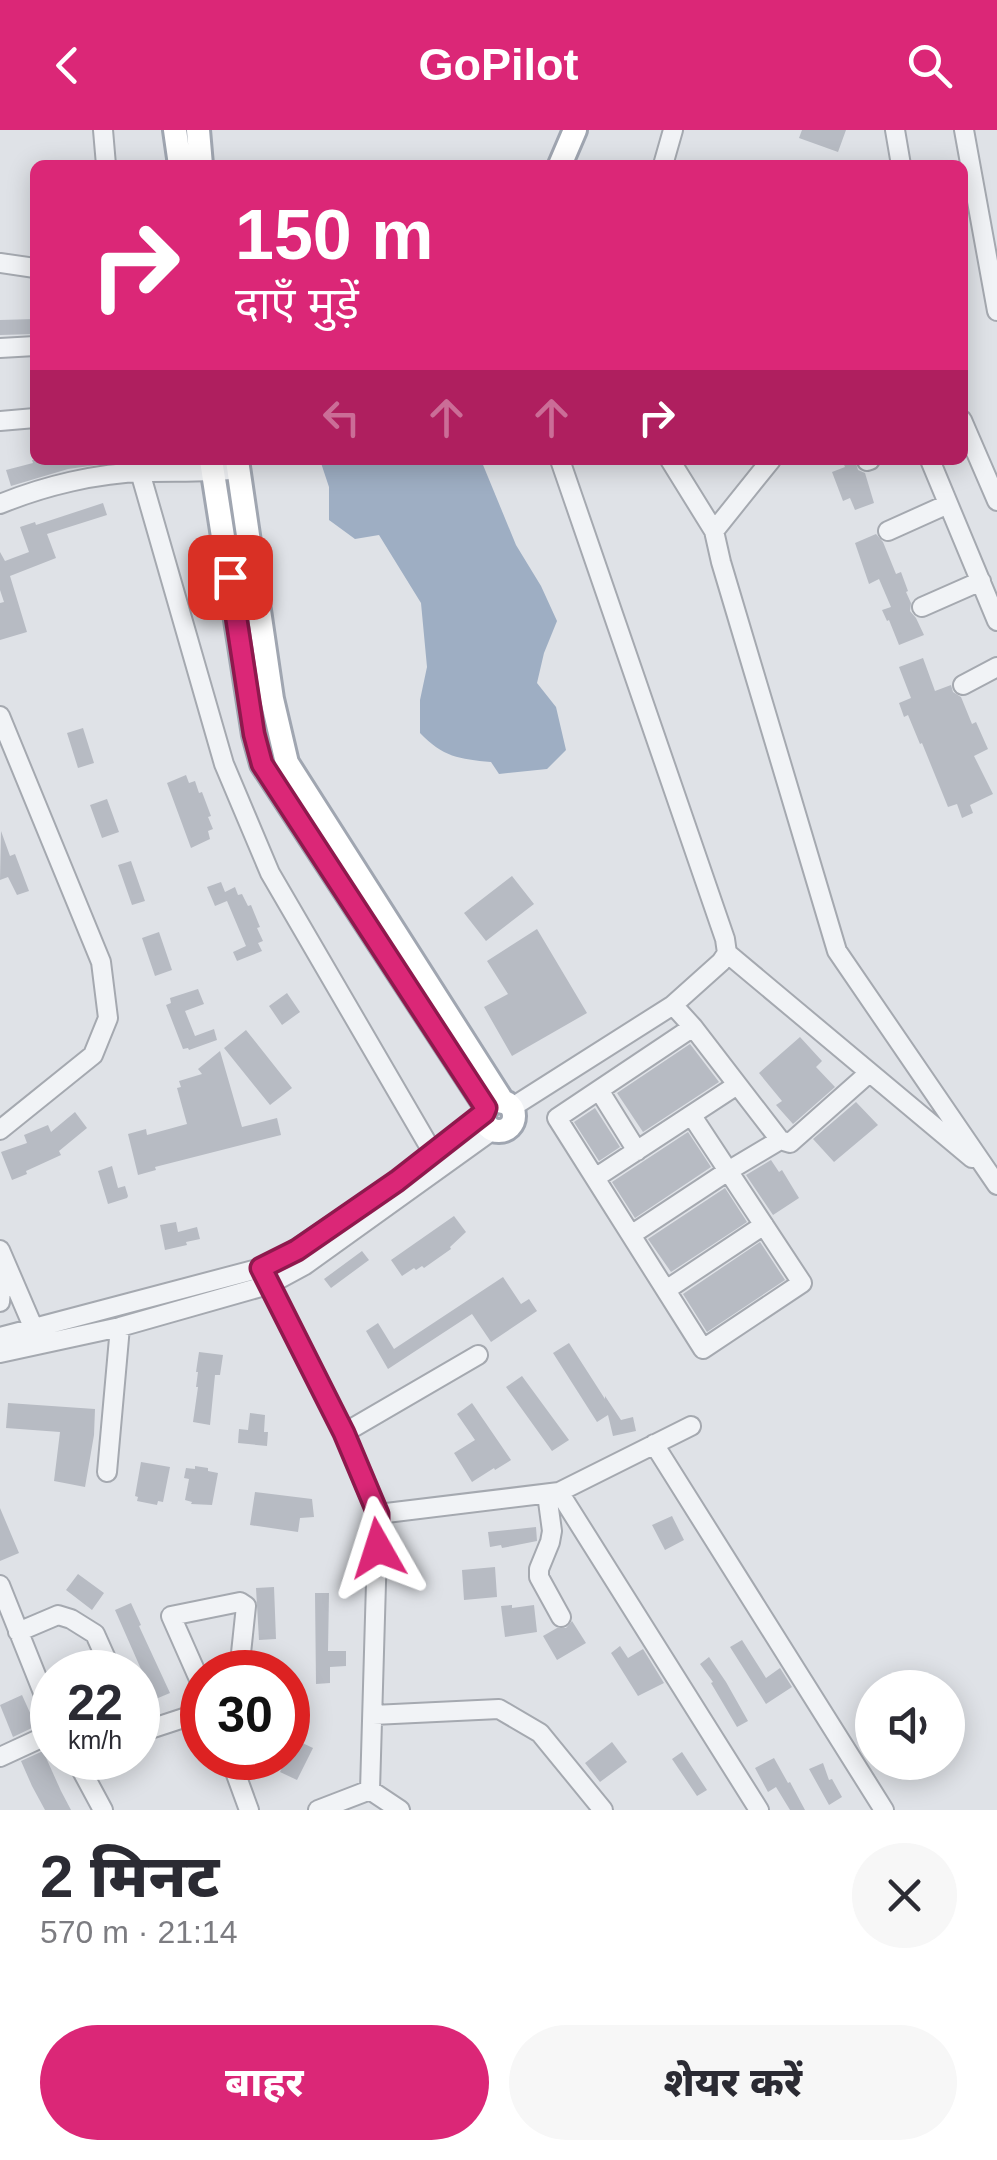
<!DOCTYPE html>
<html lang="hi">
<meta charset="utf-8">
<style>
:root{--surface:#fff;--page:#f7f7f7;--text:#2b2b33;--muted:#7c7c81;--accent:#db2777}
body{margin:0;font-family:Arial,"Noto Sans Devanagari",sans-serif;background:var(--page);color:var(--text);height:100vh;display:flex;flex-direction:column;font-size:38px;white-space:nowrap}
*{box-sizing:border-box;margin:0}
p{font-size:32px;color:var(--muted)}
.icon{flex:none;width:55px;height:55px;fill:none;stroke:currentColor;stroke-width:2;stroke-linecap:round;stroke-linejoin:round}
.map{position:relative;height:1680px;overflow:hidden}
.side{display:flex;flex-direction:column;background:var(--surface);flex:1}
.side>*{flex:none}
.banner{position:absolute;left:30px;top:30px;width:938px;height:305px;border-radius:15px;box-shadow:0 5px 25px #0003;background:#db2777;color:#fff;overflow:hidden}
.buttons{position:absolute;left:855px;top:1540px;display:grid;gap:20px}
.buttons a{display:grid;place-items:center;width:110px;height:110px;border-radius:50%;background:var(--surface);box-shadow:0 5px 25px #0003;font-size:50px}
.speed{position:absolute;left:30px;top:1520px;display:flex;gap:20px;font-size:50px;font-weight:700;text-align:center}
.speed>*{display:grid;place-content:center;width:130px;height:130px;border-radius:50%;background:var(--surface);box-shadow:0 5px 25px #0003;line-height:1}
.speed small{font-size:25px;font-weight:400}
.speed .limit{border:15px solid #d22;background:#fff;color:#111}
.pin{position:absolute;display:grid;place-items:center;width:85px;height:85px;color:#fff;margin:-42px;border-radius:20px;box-shadow:0 5px 15px #0006}
.me{position:absolute;width:110px;margin:-55px;rotate:354deg;stroke-linejoin:round;filter:drop-shadow(0 0 8px #0008)}
.turn{display:flex;align-items:center;gap:35px;height:210px;padding:0 40px;font-size:45px}
.turn .icon{width:130px;height:130px;stroke-width:2.5}
.turn b{display:block;font-size:70px;line-height:85px}
.lanes{display:flex;align-items:center;height:95px;padding:0 40px;background:#0003;justify-content:center;gap:50px;direction:ltr}
.lanes .off{opacity:.35}
.round{display:grid;place-items:center;flex:none;width:105px;height:105px;border-radius:52px;background:var(--page)}
.head{display:flex;align-items:center;justify-content:space-between;height:170px;padding:0 40px}
h1{font-size:60px;font-weight:800;line-height:75px}
.action{display:flex;gap:20px;margin-top:auto;padding:20px 40px}
.action a{flex:1;height:115px;border-radius:60px;background:var(--accent);color:#fff;font-size:40px;font-weight:800;line-height:115px;text-align:center}
.action a+a{background:var(--page);color:var(--text)}
header{display:flex;justify-content:space-between;align-items:center;height:130px;padding:0 40px;background:var(--accent);color:#fff;font-size:45px;font-weight:800}
.map>svg:first-child{display:block}
.water{fill:#9eaec3}
.building{fill:#b7bbc3}
.lines{fill:none;stroke-linecap:round;stroke-linejoin:round}
.minor-casing{stroke:#a5a9b0;stroke-width:22}
.major-casing{stroke:#a0a6b1;stroke-width:28}
.minor{stroke:#f1f3f6;stroke-width:18}
.major{stroke:#fff;stroke-width:22}
.route-casing{stroke:#8e194d;stroke-width:25}
.route{stroke:#db2777;stroke-width:18}
</style>
<header><svg class="icon" aria-label="back" viewBox="0 0 24 24"><path d="M15 5l-7 7 7 7"/></svg>GoPilot<svg class="icon" aria-label="search" viewBox="0 0 24 24"><circle cx="10" cy="10" r="6"/><path d="M15 15l6 6"/></svg></header>
<div class="map">
<svg width="997" height="1680" viewBox="0 0 997 1680">
<rect width="100%" height="100%" fill="#dfe2e7"/>
<!-- water -->
<path class="water" d="M320 330H481L516 415 541 456 557 491 544 523 537 553 556 577 566 620 547 639 499 644 491 632C459 629 443 627 420 603V570L427 537 421 473 379 405 355 409 329 390V357Z"/>
<!-- building -->
<path class="building" d="M802 0H846L838 22 799 8Z
M35 189V204L0 205V190Z
M32 330H133L68 339 11 356 6 340 33 333Z
M842 330H855L858 340 865 343 874 373 855 380 850 368 843 371 832 342 845 337Z
M103 373 107 385 47 404 56 428 10 446 27 502 0 510V473L4 472 0 460V422L5 431 29 422 20 397 35 392 36 395Z
M876 404 883 412 896 444 901 442 908 461 906 462 911 473 910 481 916 488 924 505 899 515 889 490 887 491 882 480 891 477 879 449 869 454 855 413Z
M923 528 935 561 951 555 953 562 961 567 972 594 976 592 988 619 974 626 993 664 970 675 973 683 962 688 957 674 948 677 922 613 920 614 908 585 904 587 899 573 911 568 899 537Z
M83 598 94 633 78 638 67 603Z
M186 645 189 653 195 651 199 663 202 662 211 686 208 687 213 699 208 701 210 709 191 718 167 653Z
M107 669 119 702 102 708 90 675Z
M1 701 10 726 15 724 29 761 17 765 8 747 0 750Z
M131 731 145 771 132 775 118 735Z
M512 746 534 774 486 811 464 783Z
M221 752 225 762 235 757 238 765 242 764 248 776 251 775 260 797 257 798 263 811 258 813 262 821 237 831 233 822 246 816 227 771 215 776 207 757Z
M537 799 587 883 512 926 484 877 508 864 487 831Z
M159 802 172 840 155 846 142 808Z
M198 859 204 874 185 881 195 906 214 899 217 910 189 920 188 918 183 919 166 875 171 873 170 868Z
M287 863 300 882 282 895 269 876Z
M246 900 292 958 270 975 224 918Z
M800 907 822 931 816 937 835 957 793 994 776 975 782 971 759 943Z
M690 914 719 952 643 1002 617 963Z
M220 921 242 997 277 988 281 1005 155 1037 156 1040 138 1045 128 1004 146 999 147 1005 187 994 177 958 181 957 179 951 202 944 198 939Z
M856 972 878 995 834 1032 813 1009Z
M595 978 620 1017 599 1031 574 992Z
M75 982 87 998 59 1021 61 1025 26 1041 27 1044 12 1050 1 1022 27 1013 24 1005 48 995 51 1002Z
M688 1002 711 1037 635 1088 612 1052Z
M771 1030 779 1042 782 1040 799 1068 773 1085 746 1045Z
M112 1036 118 1058 125 1056 128 1066 127 1068 108 1074 98 1041Z
M725 1058 747 1092 671 1142 648 1109Z
M454 1086 466 1102 450 1117 451 1119 424 1138 422 1136 416 1140 414 1138 402 1146 391 1130Z
M176 1092 178 1102 197 1097 200 1109 186 1112 187 1115 165 1120 160 1095Z
M760 1112 785 1150 707 1202 683 1164Z
M362 1121 369 1130 331 1158 324 1149Z
M503 1147 521 1174 529 1169 537 1181 491 1212 472 1184 388 1239 366 1201 378 1193 394 1219Z
M569 1213 605 1269V1266L621 1290 633 1287 636 1301 613 1306 608 1285 597 1292 553 1223Z
M199 1222 223 1225 220 1245H215L210 1295 193 1292 198 1257H196L198 1242H196Z
M522 1246 569 1310 552 1321 506 1257Z
M8 1273 95 1279 94 1305 85 1357 54 1351 60 1302 6 1298Z
M472 1273 511 1330 495 1340 494 1338 472 1352 454 1323 475 1310 457 1284Z
M250 1283 265 1285 264 1302H268L267 1316 238 1313 239 1299 248 1300Z
M141 1332 170 1337 163 1372 158 1371 157 1375 137 1371 138 1367 135 1366Z
M195 1336 208 1338V1341L218 1343 212 1375 191 1374 192 1372 185 1370 189 1349 184 1348 186 1338 195 1339Z
M255 1362 312 1369 314 1387 300 1388 298 1402 250 1395Z
M0 1378 19 1423 0 1431Z
M672 1386 684 1410 665 1420 652 1395Z
M536 1397 537 1411 502 1418 501 1415 490 1417 488 1402Z
M495 1437 497 1467 464 1470 462 1440Z
M78 1444 104 1463 92 1480 66 1460Z
M274 1457 276 1509 259 1510 256 1458Z
M315 1463H329L328 1521H346V1536L330 1537V1553L316 1554Z
M131 1473 141 1495 139 1496 170 1563 151 1571 140 1548 144 1546 115 1480Z
M512 1475V1478L534 1475 537 1502 505 1507 501 1476Z
M572 1491 586 1513 557 1530 543 1506 557 1498H566Z
M742 1510 766 1548 780 1538 792 1557 766 1574 730 1517Z
M620 1516 628 1528 643 1519 664 1553 638 1566 611 1523Z
M709 1527 726 1552 748 1591 737 1597 711 1553 713 1552 700 1534Z
M22 1565 36 1596 13 1607 0 1575Z
M296 1610 313 1618 297 1650 280 1642Z
M612 1612 627 1632 600 1652 585 1633Z
M43 1621 61 1661 71 1680H45L32 1656 21 1631Z
M682 1622 707 1660 697 1666 672 1629Z
M774 1628 788 1653 790 1652 805 1680H790L776 1657 768 1662 755 1638Z
M823 1633 829 1650 832 1649 842 1667 829 1675 809 1639Z"/>
<g class="lines">
<!-- minor casing -->
<g class="minor-casing">
<path id="minor" d="M103 0 106 35
M895 0 901 35
M964 0 997 181
M663 35 673 0
M0 133 35 138
M0 218 35 216
M962 290 997 371
M0 291 35 288
M670 330 714 401 721 432 837 821 997 1055
M930 330 997 491
M867 331 870 330
M140 342 224 634 270 743 433 1023
M0 374C44 356 97 343 145 342 176 341 207 343 238 339
M714 401 771 330
M888 401 948 374
M922 477 981 451
M963 555 997 537
M0 586 101 832 108 888 93 925 0 1000
M727 823 972 1028
M673 875 693 897 780 1010 790 1013 869 943
M599 960 637 1021
M511 978 673 875 721 832 727 823 725 809 560 330
M692 986 802 1153 703 1219 557 988 693 897
M595 1048 737 955
M631 1105 728 1041 780 1010
M0 1120 34 1199
M261 1138 344 1303 378 1384 370 1660 400 1680
M666 1160 764 1095
M0 1172 3 1135
M0 1207 261 1138 278 1131 397 1051 484 983
M0 1223 120 1197 268 1155 305 1135 493 1000
M344 1303 478 1225
M654 1314 884 1680
M107 1342 120 1197
M559 1362 759 1680
M547 1364 552 1401 550 1412 539 1439V1447L561 1487
M378 1384 559 1362 691 1296
M0 1455 52 1585
M18 1502 58 1485 71 1489 95 1504 112 1542
M202 1556 171 1486 240 1472 246 1476 239 1542
M373 1585 499 1579 540 1603 603 1680
M138 1603 202 1582
M0 1627 52 1603
M75 1628 103 1680
M230 1628 249 1680
M318 1680 370 1660"/>
</g>
<!-- major casing -->
<g class="major-casing">
<path id="major" d="M175 0 180 35
M198 0 201 35
M560 35 575 0
M211 330 254 605 262 634 487 978
M237 330 272 569 287 633 503 972
M484 986a15 15 0 1 1 30 0a15 15 0 1 1-30 0Z"/>
</g>
<!-- minor -->
<use href="#minor" class="minor"/>
<!-- major -->
<use href="#major" class="major"/>
</g>
<g class="lines">
<!-- route casing -->
<g class="route-casing">
<path id="route" d="M230 447 254 604 262 634 486 978 484 983 397 1051 297 1120 261 1138 344 1303 378 1384V1418"/>
</g>
<!-- route -->
<use href="#route" class="route"/>
</g>
</svg>
<div class="buttons">
<a><svg class="icon" aria-label="sound" viewBox="0 0 24 24"><path d="M4 9h4l5-4v14l-5-4H4zM17 9q2 3 0 6"/></svg></a>
</div>
<div class="speed"><div>22<small>km/h</small></div><div class="limit">30</div></div>
<div class="pin" style="left:230px;top:447px;background:#d93025"><svg class="icon" aria-label="arrive" viewBox="0 0 24 24"><path d="M6 21V4h12l-3 4 3 4H6"/></svg></div>
<svg class="me" style="left:378px;top:1418px" viewBox="-20 -20 40 40"><path d="M0-17L14 15 0 8-14 15z" fill="#db2777" stroke="#fff" stroke-width="4"/></svg>
<div class="banner">
<div class="turn"><svg class="icon" aria-label="right" viewBox="0 0 24 24"><path d="M7 20v-9h11M14 6l5 5-5 5"/></svg><div><b>150 m</b>दाएँ मुड़ें</div></div>
<div class="lanes"><svg class="icon off" aria-label="left" viewBox="0 0 24 24"><path d="M17 20v-9H6M10 6l-5 5 5 5"/></svg><svg class="icon off" aria-label="ahead" viewBox="0 0 24 24"><path d="M12 20V5M6 11l6-6 6 6"/></svg><svg class="icon off" aria-label="ahead" viewBox="0 0 24 24"><path d="M12 20V5M6 11l6-6 6 6"/></svg><svg class="icon" aria-label="right" viewBox="0 0 24 24"><path d="M7 20v-9h11M14 6l5 5-5 5"/></svg></div>
</div>
</div>
<section class="side">
<div class="head"><div><h1>2 मिनट</h1><p>570 m · 21:14</p></div><a class="round"><svg class="icon" aria-label="close" viewBox="0 0 24 24"><path d="M6 6l12 12M18 6L6 18"/></svg></a></div>
<div class="action"><a>बाहर</a><a>शेयर करें</a></div>
</section>
